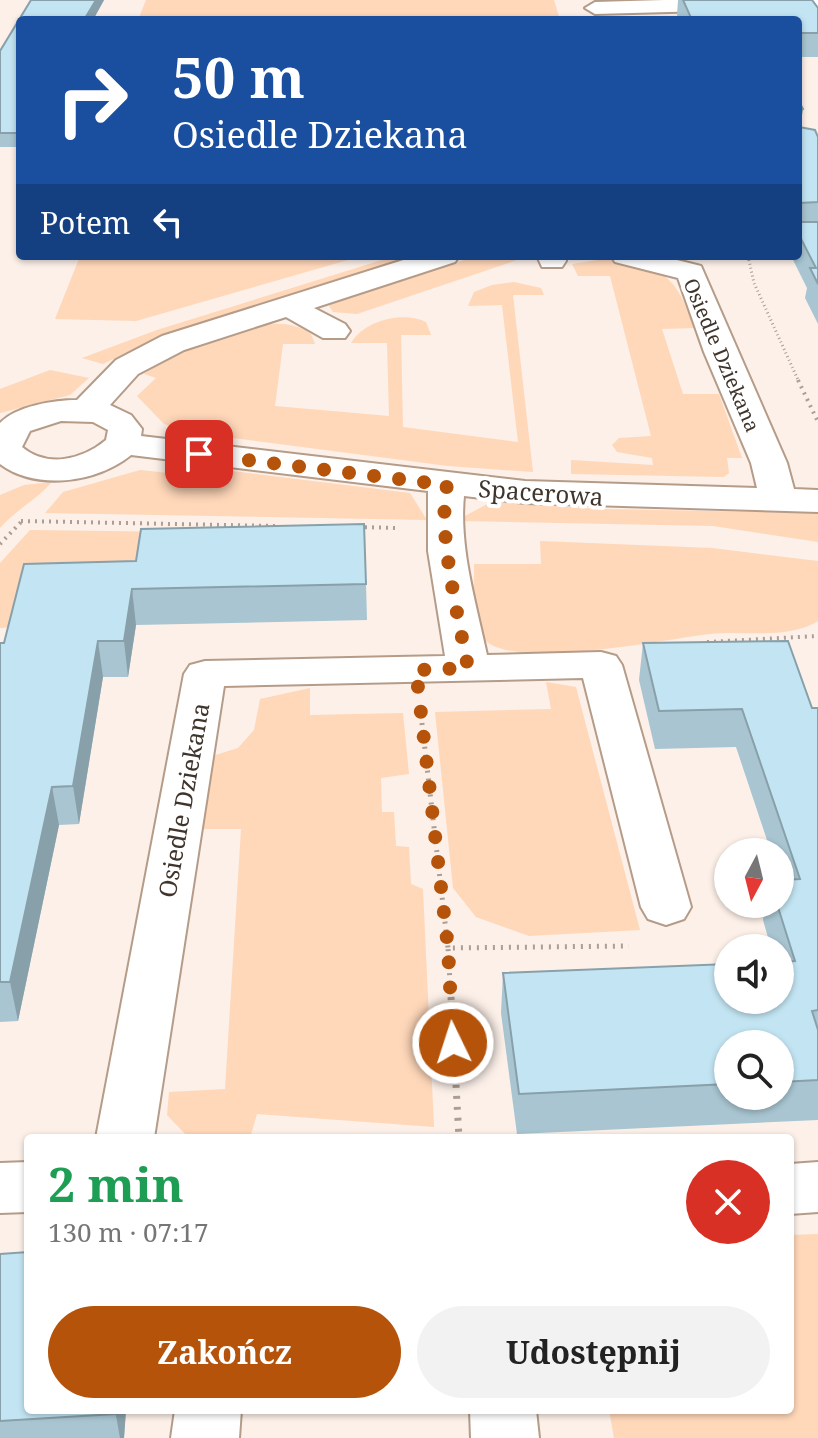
<!DOCTYPE html>
<html lang="pl">
<meta charset="utf-8">
<style>
:root{--surface:#fff;--page:#f2f2f2;--text:#222;--muted:#767676;--accent:#b45309}
body{margin:0;font-family:"Noto Serif",serif;background:var(--page);color:var(--text);height:100vh;display:flex;flex-direction:column;font-size:30px;white-space:nowrap}
*{box-sizing:border-box;margin:0}
p{font-size:26px;color:var(--muted)}
.icon{flex:none;width:44px;height:44px;fill:none;stroke:currentColor;stroke-width:2;stroke-linecap:round;stroke-linejoin:round}
.map{position:relative;flex:1;overflow:hidden}
.drawer{position:absolute;left:24px;top:1134px;width:770px;height:280px;display:flex;flex-direction:column;background:var(--surface);border-radius:8px;box-shadow:0 2px 6px #0004}
.drawer>*{flex:none}
.top-card{position:absolute;left:16px;top:16px;width:786px;height:244px;border-radius:8px;box-shadow:0 2px 6px #0004;background:#1a4fa0;color:#fff;overflow:hidden}
.needle{width:52px;rotate:187deg}
.buttons{position:absolute;left:714px;top:838px;display:grid;gap:16px}
.buttons a{display:grid;place-items:center;width:80px;height:80px;border-radius:50%;background:var(--surface);box-shadow:0 2px 6px #0004;font-size:40px}
.pin{position:absolute;display:grid;place-items:center;width:68px;height:68px;color:#fff;margin:-34px;border-radius:16px;box-shadow:0 4px 12px #0006}
.me{position:absolute;width:88px;margin:-44px;rotate:356deg;stroke-linejoin:round;filter:drop-shadow(0 0 6px #0008)}
.turn{display:flex;align-items:center;gap:28px;height:168px;padding:0 24px;font-size:36px}
.turn .icon{width:104px;height:104px;stroke-width:2.5}
.turn b{display:block;font-size:56px;line-height:68px}
.then{display:flex;align-items:center;height:76px;padding:0 24px;background:#0003;gap:16px;font-size:30px}
.round{display:grid;place-items:center;flex:none;width:84px;height:84px;border-radius:42px;background:var(--page)}
.headline{display:flex;align-items:center;justify-content:space-between;height:136px;padding:0 24px}
h1{font-size:48px;font-weight:700;line-height:60px;color:#1e9e55}
.primary-button{display:flex;gap:16px;margin-top:auto;padding:16px 24px}
.primary-button a{flex:1;height:92px;border-radius:48px;background:var(--accent);color:#fff;font-size:32px;font-weight:700;line-height:92px;text-align:center}
.primary-button a+a{background:var(--page);color:var(--text)}
.map>svg:first-child{display:block}
.green{fill:#ffd7b9}
.lines{fill:none;stroke-linecap:round;stroke-linejoin:round}
.minor-casing{stroke:#b59c89;stroke-width:4}
.path-far3{stroke:#aa9e96;stroke-width:3;stroke-dasharray:1 3;stroke-linecap:butt}
.path-far2{stroke:#aa9e96;stroke-width:4;stroke-dasharray:2 5;stroke-linecap:butt}
.path-far1{stroke:#aa9e96;stroke-width:5;stroke-dasharray:2 6;stroke-linecap:butt}
.path{stroke:#aa9e96;stroke-width:7;stroke-dasharray:3 8;stroke-linecap:butt}
.minor{fill:#fff;fill-rule:evenodd}
.wall{fill:#a8c5d1;fill-rule:evenodd}
.shaded-wall{fill:#88a0aa}
.building{fill:#c3e5f3;stroke:#88a0aa;stroke-width:2}
.route{stroke:#b45309;stroke-width:14;stroke-dasharray:0 25.2}
.labels{text-anchor:middle;dominant-baseline:central;stroke-width:8;stroke-linejoin:round;paint-order:stroke}
.far-street-label{font-size:20px;fill:#3f352d;stroke:#fff}
.street-label{font-size:24px;fill:#3f352d;stroke:#fff}
</style>
<div class="map">
<svg width="818" height="1438" viewBox="0 0 818 1438">
<rect width="100%" height="100%" fill="#fcf0e8"/>
<!-- green -->
<path class="green" d="M146 0H554L560 20H138Z
M80 256H362L136 321 55 319Z
M395 256H412L163 335 103 364 82 358 157 330Z
M477 256 526 257 357 314 333 312 329 306 333 301Z
M604 259C662 269 674 269 694 328L662 329 683 394H719L742 458H727L729 473 724 477 571 474V460L653 465 652 458 617 452 612 445 619 438 651 436 610 276H578L572 264Z
M514 282 541 288 544 295H513L533 472 448 466 187 432 164 424 137 396 156 378 144 374C182 350 270 303 311 334L315 344H283L275 406 389 416 387 343H351C365 320 403 311 426 322L431 335H401L403 427 518 442 502 305 468 306 474 292 492 285Z
M50 370 89 378 70 395 0 413V389Z
M140 470 227 479 232 471 410 493 427 520 45 513 63 492Z
M52 482C36 500 17 509 0 528V495L24 485Z
M491 502 603 509 818 513V542L713 526 463 521V517Z
M30 530 179 532 186 536 13 627 0 628V563Z
M540 541 712 548 818 561V621C787 640 746 630 710 634 665 639 519 670 486 641 469 626 475 585 474 564H541Z
M546 682 576 687 640 930 529 936 476 917 453 888 435 712 551 709Z
M310 688V715L403 713 409 774 381 778 382 812H394L396 846 409 847 411 884 423 889 434 1127 257 1114 250 1138H189L167 1115 169 1092 225 1089 241 829H193L209 757 238 748 254 730 260 699Z
M818 1234V1438H614L609 1410H790V1235Z"/>
<g class="lines">
<!-- minor casing -->
<g class="minor-casing">
<path id="minor" d="M664 0H818V8L595 14 585 8 595 2Z
M416 256H459L455 262 314 308 345 324 350 331 345 338H323L286 317 184 350 138 374 110 405 131 415 142 429 141 436 525 481 757 488 751 463 704 352 678 278 615 262 611 256H661L701 266 787 463 794 489 818 490V512L525 503 464 496C459 548 476 603 487 655L601 652 616 656 622 665 691 907 684 919 666 925 648 919 641 907 583 678 224 686 154 1138H96L184 674 190 665 205 661 445 656 428 551V491L131 455C97 483 36 491 0 464V423C16 406 54 400 77 400L116 360 162 336ZM61 421 93 422 108 430 106 440C82 460 47 468 22 447L30 431Z
M537 256H565L566 261 562 267H542Z
M28 1162V1212L0 1213V1163Z
M818 1162V1212L790 1214V1164Z
M175 1410H241L239 1438H171Z
M470 1410H536L539 1438H471Z"/>
</g>
<!-- path-far3 -->
<path class="path-far3" d="M748 256 754 283 799 382"/>
<!-- path-far2 -->
<path class="path-far2" d="M798 380 818 422
M21 521 276 526
M358 527 396 528
M0 544 24 519
M707 642 818 636"/>
<!-- path-far1 -->
<path class="path-far1" d="M421 715 448 948
M451 999 448 948 629 946"/>
<!-- path -->
<path class="path" d="M451 997 459 1138"/>
<!-- minor -->
<use href="#minor" class="minor"/>
</g>
<!-- wall -->
<path class="wall" d="M31 0H104L93 20H20V147H0V51Z
M678 0H812L818 8V57H798V20H679L677 15Z
M798 100 800 128 818 137V324L805 298 807 288 791 256H798Z
M24 564 366 584 367 620 136 625 128 677H103L79 824 59 825 18 1021 0 1022V643H4Z
M643 643 812 708H818V1120L517 1134 501 1013 503 973 780 1000V948H771L763 920 765 904H780V852H771L736 747 655 749 639 680ZM728 1044H780V1096H728Z
M0 1254 126 1410 124 1438H0Z"/>
<!-- shaded-wall -->
<path class="shaded-wall" d="M96 0H104L93 20H84Z
M803 109 799 135V112Z
M132 589 136 625 128 677 124 641Z
M98 641 103 677 79 824 73 786Z
M52 787 59 825 18 1021 10 982Z
M115 1410H126L124 1438H120Z"/>
<!-- building -->
<path class="building" d="M31 0H96L84 20H20V133H0V51Z
M683 0H812L818 8V33H798V20H692Z
M798 100 803 109 799 112V127L815 130 818 137V202L800 203V222H818V284L810 268H816L798 233Z
M364 524 366 584 132 589 124 641H98L73 786 52 787 10 982H0V643H4L24 564 136 561 141 529Z
M788 641 812 708H818V1010L812 1011 818 1030V1080L780 1082V1044H728V1084L519 1094 503 973 728 964V1000H780V962L795 961 777 904H780V880L800 879 742 709 659 711 643 643Z
M28 1252V1410H115V1414L0 1421V1254Z"/>
<g class="lines">
<!-- route -->
<path class="route" d="M199 454 447 485C437 532 459 619 468 668L416 670 448 948 453 1043"/>
</g>
<g class="labels">
<!-- far-street labels -->
<g class="far-street-label">
<text transform="translate(722 355) rotate(67)">Osiedle Dziekana</text>
</g>
<!-- street labels -->
<g class="street-label">
<text transform="translate(541 492) rotate(4)">Spacerowa</text>
<text transform="translate(183 800) rotate(-80)">Osiedle Dziekana</text>
</g>
</g>
</svg>
<div class="buttons">
<a><svg class="needle" viewBox="-14 -14 28 28"><path d="M0-13l5 13h-10z" fill="#e53935"/><path d="M0 13l5-13h-10z" fill="#767676"/></svg></a>
<a><svg class="icon" aria-label="sound" viewBox="0 0 24 24"><path d="M4 9h4l5-4v14l-5-4H4zM17 9q2 3 0 6"/></svg></a>
<a><svg class="icon" aria-label="search" viewBox="0 0 24 24"><circle cx="10" cy="10" r="6"/><path d="M15 15l6 6"/></svg></a>
</div>
<div class="pin" style="left:199px;top:454px;background:#d93025"><svg class="icon" aria-label="arrive" viewBox="0 0 24 24"><path d="M6 21V4h12l-3 4 3 4H6"/></svg></div>
<svg class="me" style="left:453px;top:1043px" viewBox="-20 -20 40 40"><circle r="17" fill="#b45309" stroke="#fff" stroke-width="3"/><path d="M0-11L8 9 0 5-8 9z" fill="#fff"/></svg>
<div class="top-card">
<div class="turn"><svg class="icon" aria-label="right" viewBox="0 0 24 24"><path d="M7 20v-9h11M14 6l5 5-5 5"/></svg><div><b>50 m</b>Osiedle Dziekana</div></div>
<div class="then">Potem<svg class="icon" aria-label="left" viewBox="0 0 24 24"><path d="M17 20v-9H6M10 6l-5 5 5 5"/></svg></div>
</div>
<section class="drawer">
<div class="headline"><div><h1>2 min</h1><p>130 m · 07:17</p></div><a class="round" style="background:#d93025;color:#fff"><svg class="icon" aria-label="close" viewBox="0 0 24 24"><path d="M6 6l12 12M18 6L6 18"/></svg></a></div>
<div class="primary-button"><a>Zakończ</a><a>Udostępnij</a></div>
</section>
</div>
